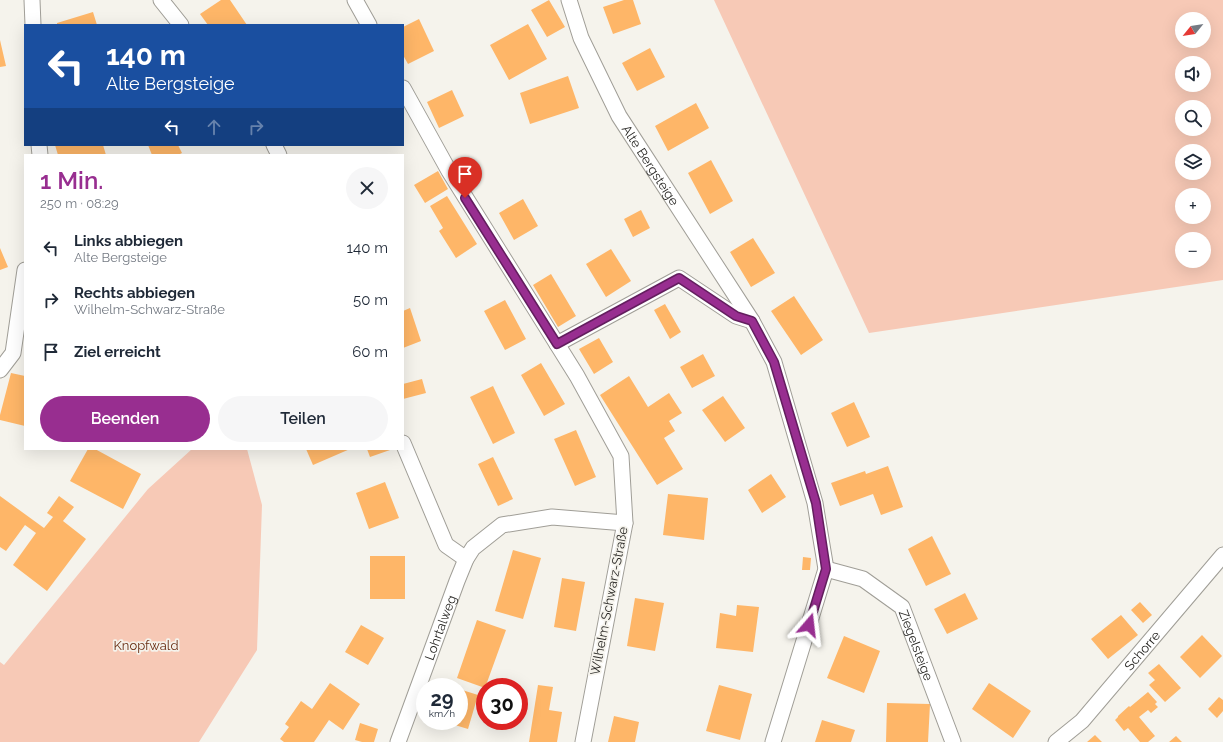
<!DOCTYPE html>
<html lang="de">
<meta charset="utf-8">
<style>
:root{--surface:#fff;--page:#f6f6f7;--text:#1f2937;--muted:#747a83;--accent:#982e90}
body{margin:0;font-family:Raleway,sans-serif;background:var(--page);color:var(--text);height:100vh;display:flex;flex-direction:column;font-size:15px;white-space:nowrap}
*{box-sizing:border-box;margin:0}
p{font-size:13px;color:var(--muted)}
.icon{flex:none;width:22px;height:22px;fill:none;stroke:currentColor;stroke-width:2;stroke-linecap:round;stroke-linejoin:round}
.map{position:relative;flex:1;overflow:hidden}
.side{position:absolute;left:24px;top:154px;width:380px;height:296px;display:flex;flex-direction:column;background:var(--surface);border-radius:0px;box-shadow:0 4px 16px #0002}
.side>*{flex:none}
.banner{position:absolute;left:24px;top:24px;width:380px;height:122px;border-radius:0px;box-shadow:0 4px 16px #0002;background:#1a4fa0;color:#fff;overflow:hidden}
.needle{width:26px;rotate:240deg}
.tools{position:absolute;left:1175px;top:12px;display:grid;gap:8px}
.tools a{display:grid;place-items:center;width:36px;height:36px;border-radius:50%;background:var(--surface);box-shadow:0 4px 16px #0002;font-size:20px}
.speed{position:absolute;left:416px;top:678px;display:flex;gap:8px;font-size:20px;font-weight:700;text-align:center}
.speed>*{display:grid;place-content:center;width:52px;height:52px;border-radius:50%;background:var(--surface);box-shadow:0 4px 16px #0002;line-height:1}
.speed small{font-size:10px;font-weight:400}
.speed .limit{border:6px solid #d22;background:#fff;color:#111}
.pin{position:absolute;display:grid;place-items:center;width:34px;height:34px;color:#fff;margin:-41px -17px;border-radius:50% 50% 50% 0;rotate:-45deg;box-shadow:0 0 4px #0007}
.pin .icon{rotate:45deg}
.me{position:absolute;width:44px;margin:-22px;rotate:17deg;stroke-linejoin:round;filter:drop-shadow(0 0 3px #0008)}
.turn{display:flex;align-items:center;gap:14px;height:84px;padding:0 16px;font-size:18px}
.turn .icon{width:52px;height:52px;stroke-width:2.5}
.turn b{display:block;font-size:28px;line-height:34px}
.lanes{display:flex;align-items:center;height:38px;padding:0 16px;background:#0003;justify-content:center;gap:20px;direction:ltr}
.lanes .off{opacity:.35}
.round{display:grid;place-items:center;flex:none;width:42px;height:42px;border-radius:21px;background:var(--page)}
.summary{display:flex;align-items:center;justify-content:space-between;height:68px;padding:0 16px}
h1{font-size:24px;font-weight:600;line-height:30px;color:var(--accent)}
.cta{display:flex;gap:8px;margin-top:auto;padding:8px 16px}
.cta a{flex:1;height:46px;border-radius:24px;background:var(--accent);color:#fff;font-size:16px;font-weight:600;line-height:46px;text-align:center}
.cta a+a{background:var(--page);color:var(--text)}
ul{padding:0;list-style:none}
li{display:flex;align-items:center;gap:12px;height:52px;padding:0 16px}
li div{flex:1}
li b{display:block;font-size:15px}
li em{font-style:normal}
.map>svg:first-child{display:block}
.green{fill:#f7c9b6;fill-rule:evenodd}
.building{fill:#feb668}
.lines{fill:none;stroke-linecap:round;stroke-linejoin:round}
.street-casing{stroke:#a09e97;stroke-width:17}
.street{stroke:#fff;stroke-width:15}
.route-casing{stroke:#631e5e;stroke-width:10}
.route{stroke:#982e90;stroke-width:7}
.labels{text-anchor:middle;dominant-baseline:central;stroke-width:3.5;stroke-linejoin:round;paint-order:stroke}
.street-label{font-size:13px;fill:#272623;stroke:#f5f3ec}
.park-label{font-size:13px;fill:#692d12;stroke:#f5f3ec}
</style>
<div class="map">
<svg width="1223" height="742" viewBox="0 0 1223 742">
<rect width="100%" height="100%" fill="#f5f3ec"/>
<!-- green -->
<path class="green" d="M714 0H1223V280L869 333ZM1182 19H1204V41H1182ZM1182 63H1204V85H1182ZM1182 107H1204V129H1182ZM1182 151H1204V173H1182ZM1182 195H1204V217H1182ZM1182 239H1204V261H1182Z
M192 449H247L262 505 257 650 199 742H0V662L4 665 148 489Z"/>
<!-- building -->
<path class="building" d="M221 0H230L247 25H208L200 14Z
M549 0 565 27 547 37 531 10Z
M624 0H633L641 24 613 34 603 7Z
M93 12 97 25H57V23Z
M419 19 434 51 408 64 403 55V27Z
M528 24 547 59 509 80 490 45Z
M0 40 6 66 0 67Z
M650 48 665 77 637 91 622 63Z
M568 76 579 108 530 124 520 93Z
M452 90 464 116 439 128 427 102Z
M696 103 709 128 668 151 655 126Z
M55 145H103L106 155H58Z
M148 145H178L182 153 178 155H152Z
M711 160 733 201 710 214 688 173Z
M438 171 448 189 425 203 414 185Z
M447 196 477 244 456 258 439 231 443 228 430 206Z
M523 199 538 226 514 240 499 213Z
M641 210 650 228 633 237 624 219Z
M753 238 775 273 751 287 730 252Z
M0 248 8 267 0 270Z
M611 249 631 281 606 297 586 264Z
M551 274 576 316 558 327 533 285Z
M794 296 823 340 801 355 771 311Z
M505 300 526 339 505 350 484 311Z
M665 304 681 332 670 339 654 310Z
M410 308 421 341 403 348V311Z
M599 338 613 362 594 374 579 349Z
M703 354 715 376 692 388 680 367Z
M541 363 565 404 544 416 521 375Z
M11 373 25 376V426L0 420V415Z
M629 376 648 407 669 393 682 413 669 421 675 431 664 438 683 469 657 485 600 395Z
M422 379 426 393 403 399V384Z
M493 386 515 433 493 444 470 397Z
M723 396 745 428 725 442 702 410Z
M854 402 870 437 847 447 831 413Z
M576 430 596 477 575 486 554 439Z
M88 449H95L141 474 123 509 70 481Z
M306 449H350L313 465Z
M367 449H390V450L370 457Z
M493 457 513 499 498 506 478 464Z
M888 466 903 507 881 515 873 494 840 506 831 483 865 471 866 474Z
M771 474 786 497 762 513 748 490Z
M385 482 399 518 369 529 356 493Z
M668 494 708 498 704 540 663 535Z
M0 496 44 528 53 517 47 513 59 496 74 507 63 521 86 539 47 591 13 565 36 533 25 525 6 551 0 547Z
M932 536 951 574 926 586 908 549Z
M513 550 541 558 523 619 495 611Z
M370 556H405V599H370Z
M803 557 811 558 810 570H802Z
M562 578 585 582 576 631 554 627Z
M965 593 978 619 947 634 934 609Z
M635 598 664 603 655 651 627 646Z
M1140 602 1152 615 1143 623 1131 610Z
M737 605 759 607 753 652 716 648 720 613 736 616Z
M1121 615 1138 635 1108 659 1091 639Z
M477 620 506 630 485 688 457 678Z
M361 625 384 638 368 665 345 652Z
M1202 635 1222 656 1200 678 1180 657Z
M844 636 880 651 864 693 827 678Z
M1159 664 1181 688 1165 702 1149 685 1155 680 1148 673Z
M330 683 360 704 343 730 329 720 314 742H284L280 739 289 727 285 724 301 701 312 709Z
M989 683 1031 711 1013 738 972 709Z
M538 685 553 687 549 710 562 712 557 742H529Z
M719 685 752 694 740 740 706 731Z
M459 689 478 695 468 729 445 722 446 721H459Z
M1148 692 1157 702 1155 704 1158 707 1151 713 1148 710 1139 717 1155 736 1148 742H1140L1128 728 1124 731 1115 720 1118 717V716L1129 706 1130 707Z
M1219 697 1223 700V711L1217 718 1208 709Z
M887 703 930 704 928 742H886Z
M614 716 639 722 635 742H608Z
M822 720 855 730 851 742H815Z
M360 723 378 729 374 742H362L355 740Z
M1095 735 1102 742H1087Z
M1176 736 1182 742H1169Z"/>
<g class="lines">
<!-- street casing -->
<g class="street-casing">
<g id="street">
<path d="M32 0 33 25"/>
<path d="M161 0 181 25"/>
<path d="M355 0 369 25"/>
<path id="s1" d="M569 0 581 38 619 116 752 321 774 362 815 503 826 569 773 742"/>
<path d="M403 88 449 171 577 376 621 456 625 523 583 742"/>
<path d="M39 145 40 155"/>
<path d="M274 145 279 155"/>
<path d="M557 344 679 278 736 316 752 321"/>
<path d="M0 370 13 353 25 270"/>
<path d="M403 443 446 545 466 559"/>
<path id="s2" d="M826 569 863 579 902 607 953 742"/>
<path id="s3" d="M398 742 457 581 466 559 473 548 502 525 552 517 625 523"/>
<path id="s4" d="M1056 742 1082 721 1223 555"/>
</g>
</g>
<!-- street -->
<use href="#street" class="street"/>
</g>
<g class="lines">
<!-- route casing -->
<g class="route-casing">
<path id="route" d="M465 198 557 344 679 278 736 316 752 321 774 362 816 503 826 569 809 625"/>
</g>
<!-- route -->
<use href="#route" class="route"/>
</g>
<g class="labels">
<!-- street labels -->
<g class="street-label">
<text stroke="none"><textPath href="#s1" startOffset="185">Alte Bergsteige</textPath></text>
<text transform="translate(609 601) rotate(-79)">Wilhelm-Schwarz-Straße</text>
<text stroke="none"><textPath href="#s3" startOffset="122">Lohrtalweg</textPath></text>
<text stroke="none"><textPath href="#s2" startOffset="127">Ziegelsteige</textPath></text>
<text stroke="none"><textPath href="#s4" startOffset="126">Schorre</textPath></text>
</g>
<!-- park labels -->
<g class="park-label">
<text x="146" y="645">Knopfwald</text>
</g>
</g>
</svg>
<div class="tools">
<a><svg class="needle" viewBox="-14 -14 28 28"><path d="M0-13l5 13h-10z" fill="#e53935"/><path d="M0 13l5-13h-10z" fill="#747a83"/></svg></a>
<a><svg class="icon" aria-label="sound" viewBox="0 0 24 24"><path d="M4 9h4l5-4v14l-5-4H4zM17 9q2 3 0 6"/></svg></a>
<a><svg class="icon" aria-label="search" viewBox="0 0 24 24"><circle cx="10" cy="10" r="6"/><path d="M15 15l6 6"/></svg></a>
<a><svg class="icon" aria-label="layers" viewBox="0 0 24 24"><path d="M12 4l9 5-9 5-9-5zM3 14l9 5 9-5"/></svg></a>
<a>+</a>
<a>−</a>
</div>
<div class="speed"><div>29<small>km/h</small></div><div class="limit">30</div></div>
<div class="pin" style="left:465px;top:198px;background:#d93025"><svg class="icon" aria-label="arrive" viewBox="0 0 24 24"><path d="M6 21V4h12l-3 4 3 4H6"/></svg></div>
<svg class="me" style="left:809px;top:625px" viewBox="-20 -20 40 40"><path d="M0-17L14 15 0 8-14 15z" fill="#982e90" stroke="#fff" stroke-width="4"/></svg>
<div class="banner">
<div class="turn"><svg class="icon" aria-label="left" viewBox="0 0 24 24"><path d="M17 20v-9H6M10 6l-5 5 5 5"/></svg><div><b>140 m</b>Alte Bergsteige</div></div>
<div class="lanes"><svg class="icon" aria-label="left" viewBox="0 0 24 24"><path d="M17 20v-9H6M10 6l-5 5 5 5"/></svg><svg class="icon off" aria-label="ahead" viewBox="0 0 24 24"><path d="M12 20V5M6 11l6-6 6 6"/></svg><svg class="icon off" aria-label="right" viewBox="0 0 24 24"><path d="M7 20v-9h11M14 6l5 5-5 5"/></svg></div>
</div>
<section class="side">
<div class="summary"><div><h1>1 Min.</h1><p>250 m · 08:29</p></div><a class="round"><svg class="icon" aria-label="close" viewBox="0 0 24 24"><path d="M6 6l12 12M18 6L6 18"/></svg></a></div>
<ul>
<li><svg class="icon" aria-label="left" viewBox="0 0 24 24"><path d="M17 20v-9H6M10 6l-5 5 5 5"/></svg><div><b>Links abbiegen</b><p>Alte Bergsteige</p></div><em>140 m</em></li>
<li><svg class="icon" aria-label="right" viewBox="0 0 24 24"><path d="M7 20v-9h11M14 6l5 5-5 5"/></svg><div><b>Rechts abbiegen</b><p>Wilhelm-Schwarz-Straße</p></div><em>50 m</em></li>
<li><svg class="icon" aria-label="arrive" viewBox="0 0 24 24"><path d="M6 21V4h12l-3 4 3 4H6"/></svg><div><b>Ziel erreicht</b></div><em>60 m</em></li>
</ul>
<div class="cta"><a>Beenden</a><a>Teilen</a></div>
</section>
</div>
